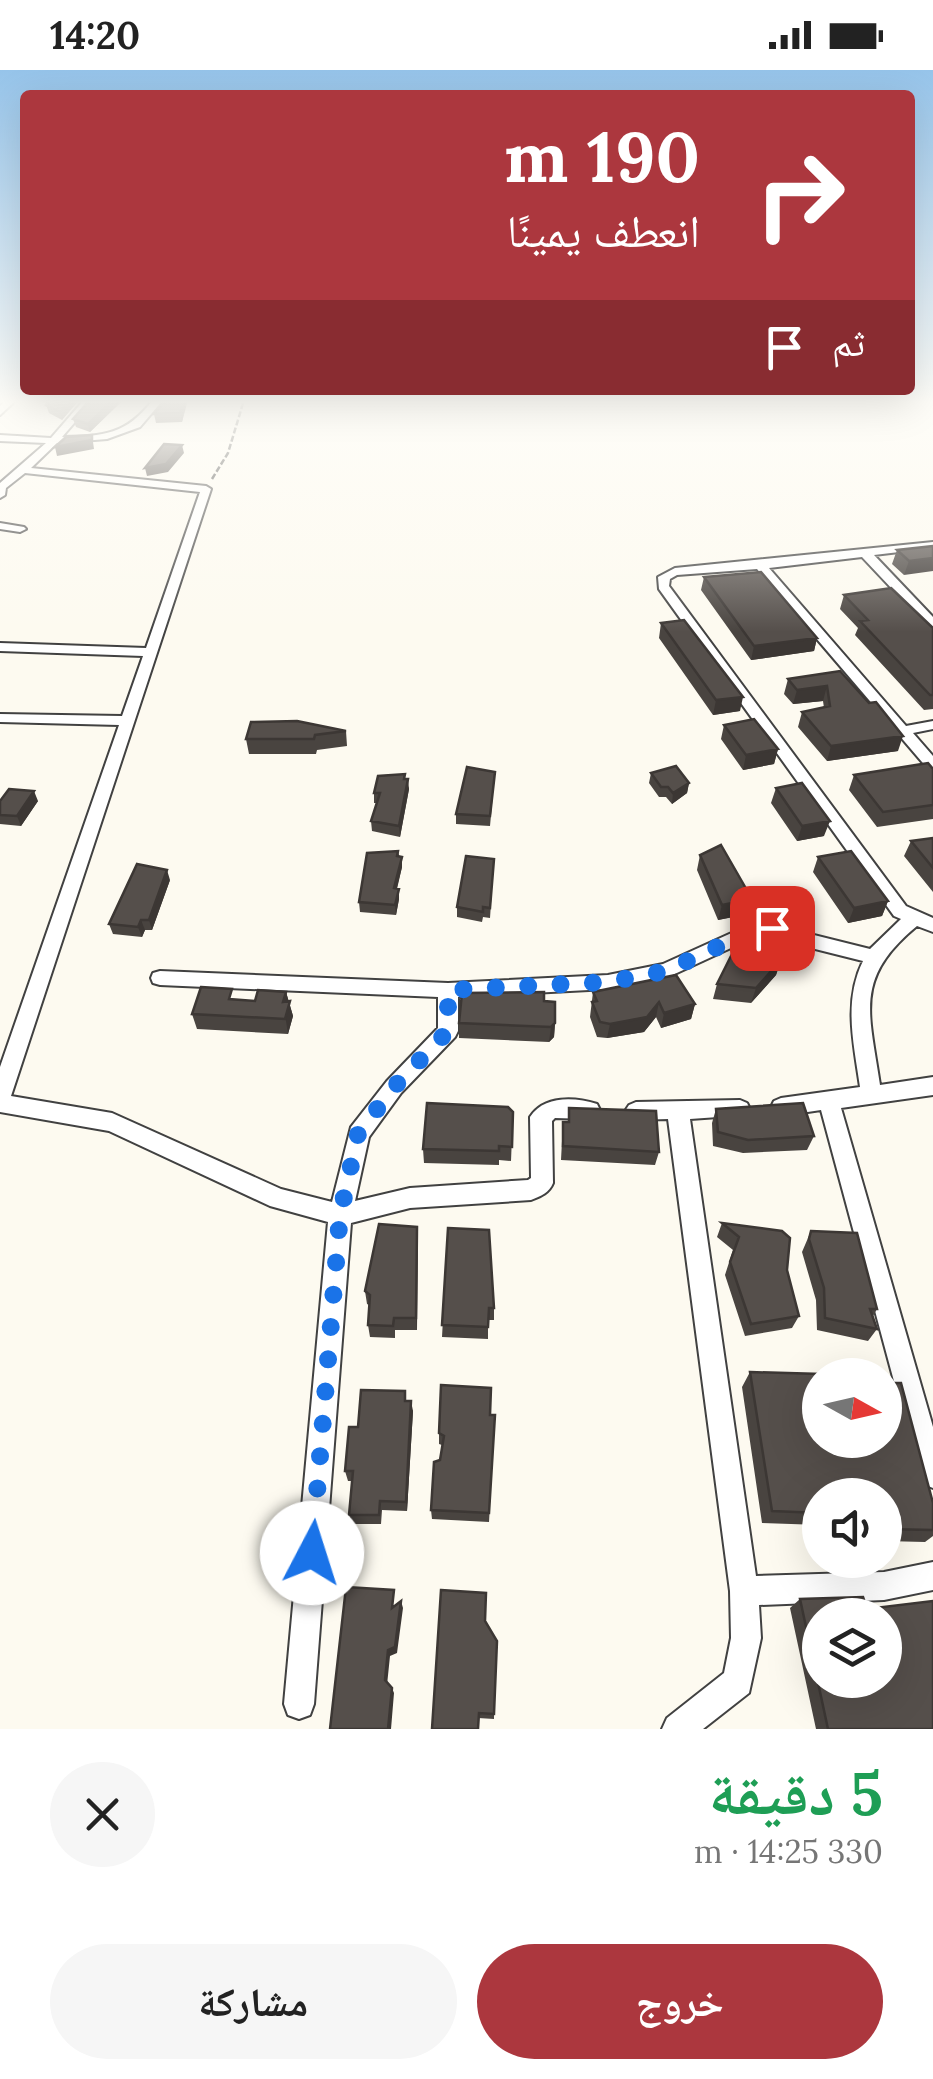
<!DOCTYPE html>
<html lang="ar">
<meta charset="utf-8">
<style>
:root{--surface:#fff;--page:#f6f6f6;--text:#222;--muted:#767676;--accent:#ac373e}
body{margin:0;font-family:Lora,"Noto Naskh Arabic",serif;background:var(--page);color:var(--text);direction:rtl;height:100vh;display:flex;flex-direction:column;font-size:38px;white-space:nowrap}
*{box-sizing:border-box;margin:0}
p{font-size:32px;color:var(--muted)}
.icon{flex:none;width:55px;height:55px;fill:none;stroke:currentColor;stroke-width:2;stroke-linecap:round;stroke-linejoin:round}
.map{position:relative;height:1659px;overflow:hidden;direction:ltr}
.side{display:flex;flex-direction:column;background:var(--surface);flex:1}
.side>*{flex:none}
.guide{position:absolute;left:20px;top:20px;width:895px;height:305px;border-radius:10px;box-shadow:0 10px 40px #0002;direction:rtl;background:#ac373e;color:#fff;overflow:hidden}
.needle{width:65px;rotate:98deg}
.tools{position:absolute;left:802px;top:1288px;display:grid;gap:20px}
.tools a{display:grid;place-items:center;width:100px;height:100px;border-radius:50%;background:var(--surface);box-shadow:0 10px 40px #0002;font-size:50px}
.pin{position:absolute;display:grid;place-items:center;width:85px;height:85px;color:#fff;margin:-42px;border-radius:20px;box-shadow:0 5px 15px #0006}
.me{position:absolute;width:110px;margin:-55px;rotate:5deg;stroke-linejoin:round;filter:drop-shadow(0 0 8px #0008)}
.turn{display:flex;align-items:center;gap:35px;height:210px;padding:0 50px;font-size:45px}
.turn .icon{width:130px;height:130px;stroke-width:2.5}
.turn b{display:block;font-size:70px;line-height:85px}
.then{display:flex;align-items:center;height:95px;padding:0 50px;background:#0003;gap:20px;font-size:38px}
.round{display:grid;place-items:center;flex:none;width:105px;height:105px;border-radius:52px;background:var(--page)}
.overview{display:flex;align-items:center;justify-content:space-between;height:170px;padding:0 50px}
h1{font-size:60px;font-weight:800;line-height:75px;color:#1e9e55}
.action{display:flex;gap:20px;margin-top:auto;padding:20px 50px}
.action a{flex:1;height:115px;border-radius:60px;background:var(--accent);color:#fff;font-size:40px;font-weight:800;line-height:115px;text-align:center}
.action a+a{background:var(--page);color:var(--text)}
.status{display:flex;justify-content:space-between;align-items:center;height:70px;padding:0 50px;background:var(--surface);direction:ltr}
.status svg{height:28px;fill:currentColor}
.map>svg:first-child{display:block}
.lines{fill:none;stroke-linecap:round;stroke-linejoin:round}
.street-casing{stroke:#414141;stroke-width:4}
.path{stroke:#303030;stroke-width:2.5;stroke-dasharray:6 2.5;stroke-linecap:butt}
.street{fill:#fff;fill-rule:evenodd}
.wall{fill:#494440}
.shaded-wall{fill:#3c3734}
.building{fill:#554f4b;stroke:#3c3734;stroke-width:2.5;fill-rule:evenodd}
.route{stroke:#1a73e8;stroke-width:18;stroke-dasharray:0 32.4}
</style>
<div class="status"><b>14:20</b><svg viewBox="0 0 49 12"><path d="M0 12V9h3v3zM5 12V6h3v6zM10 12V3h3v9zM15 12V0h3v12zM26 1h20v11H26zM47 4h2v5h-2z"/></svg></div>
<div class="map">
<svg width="933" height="1659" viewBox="0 0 933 1659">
<rect width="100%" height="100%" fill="#fdfaf0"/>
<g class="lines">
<!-- street casing -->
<g class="street-casing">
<path id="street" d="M6 330H16L0 345V336Z
M84 330H94L62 367C104 366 126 365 153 330H163L140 357 107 369 57 373 31 398 206 416 211 419 11 1026 112 1043 281 1119 332 1132 351 1057 387 1011 438 958V927L160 915 153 913 151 908 153 903 160 901 448 913 608 905 663 894 758 851 870 879 901 849 894 846 659 519 658 507 675 498 933 472V478L874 485 933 547V558L928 557 862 487 769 498 906 656 933 651V659L913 663 933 686V701L928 699 757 499 677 505 670 509 669 516 906 836 933 848V862L917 856C854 908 869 941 880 1015L933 1007V1025L841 1038 933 1357V1418L923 1414 919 1404 821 1040 781 1046 774 1043 771 1037 774 1031 781 1028 860 1017C854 974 843 932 863 891L759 865 666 908 608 919 458 927V961L455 967 401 1023 369 1067 355 1131 410 1118 528 1110 531 1108 530 1047C544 1025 575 1027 597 1034L600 1040 597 1046 590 1049 555 1048 552 1051 553 1113C549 1123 541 1126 531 1130L410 1138 351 1153 314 1634 310 1645 299 1649 288 1645 284 1634 328 1152 270 1136 109 1061 0 1042V997L119 655 0 652V644L122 646 143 586 0 581V573L146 578 200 422 25 403 6 418 5 425 0 428V413L46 373 0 371V365L51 368Z
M0 453 24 457 26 459 20 462 0 459Z
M740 1030 747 1033 750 1039 747 1045 690 1049 756 1506 884 1502 933 1492V1520L884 1530 759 1535 761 1568 749 1623 703 1659H662L667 1648 724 1603 731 1568 730 1521 668 1049 636 1050 629 1047 625 1041 629 1035 636 1032Z"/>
</g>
<!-- path -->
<path class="path" d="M212 409 228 383 244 330"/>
<!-- street -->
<use href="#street" class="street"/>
</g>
<!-- wall -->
<path class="wall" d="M50 330H79L62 350 49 343 46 335Z
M90 330H123L90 362 76 357 73 349Z
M166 330H188L182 352 156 353 154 344Z
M933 476 904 505 892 494 897 480Z
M704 507 817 568 814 581 751 590 701 520Z
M844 525 933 558V639L924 640 855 565 858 558 840 539Z
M661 553 740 641 713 645 659 568Z
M840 601 898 681 827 691 798 657 802 642 824 638 823 631 793 634 784 624 788 609Z
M724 655 778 679 774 694 743 700 721 669Z
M346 661 347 676 317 680 316 684H249L246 669Z
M933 699V749L877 757 849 720 854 705Z
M495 702 490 756 456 754V744Z
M651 703 689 713 687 723 672 734 666 727H659L649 713Z
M405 709 409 719 400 767 372 761 371 751 377 733H374V723Z
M776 718 824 766 797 771 771 733Z
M0 731H38L21 756 0 754Z
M933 768V822L904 786 911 771Z
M398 781 402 797 397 819 399 829 396 845 360 842 359 832Z
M700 785 748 844 718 850 697 800Z
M818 787 888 831 882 846 848 853 813 802Z
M494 789 490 848 483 847 482 852 457 847V837Z
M170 810 152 860H145L142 867 113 864 109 854Z
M781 890 776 905 751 933 713 929 717 914Z
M286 922 293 946 288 964 197 959 192 944 235 930 255 931Z
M593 922 695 934 691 949 661 958 656 947 644 962 607 968 597 967 590 947Z
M544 931 555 953 554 967 549 972 459 968V953Z
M569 1038 659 1082 655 1095 561 1090 563 1052H568Z
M716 1039 814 1066 807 1080 743 1083 713 1076 712 1053Z
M513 1042 511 1091 499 1090V1095L424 1093 423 1079Z
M722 1153 787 1200 799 1246 792 1258 745 1266 725 1205 733 1180 717 1167Z
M417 1157V1260H395V1268L370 1267 368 1255 369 1235 367 1234 365 1221Z
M448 1158 494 1238V1250H488V1269L442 1267Z
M811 1161 877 1239 873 1246 877 1259 868 1271 817 1260 816 1230 802 1182Z
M750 1302 933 1433V1466L925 1472 885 1471V1425H820V1455L762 1453 742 1317Z
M405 1321 406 1331 413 1341 407 1441 382 1440 381 1454H352L349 1445 352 1411H348L345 1401 358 1357Z
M490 1345H495L489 1452 432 1449 431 1440 442 1375 439 1374V1363Z
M800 1529 867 1539 933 1659H816L790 1538Z
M485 1551 494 1644V1649L478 1648Z"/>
<!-- shaded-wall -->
<path class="shaded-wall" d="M70 330H79L62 350 60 342Z
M113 330H123L90 362 88 354Z
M184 330H187L182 352 180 343Z
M92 365 94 379 57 386 55 377Z
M182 375 184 383 168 402 147 406 145 398Z
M933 488V501L904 505 909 491Z
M817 568 814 581 751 590 754 576Z
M827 616 823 631 793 634 797 620Z
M743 627 740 641 713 645 716 630Z
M903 666 898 681 827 691 831 676Z
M778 679 774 694 743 700 746 685Z
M408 709 409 719 400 767 399 756Z
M689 713 687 723 672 734 673 723Z
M34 721 38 731 21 756 17 746Z
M830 751 824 766 797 771 802 756Z
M402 787V797L394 829V818Z
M167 800 170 810 152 860 149 850Z
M399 819V829L396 845 395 835Z
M752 829 748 844 718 850 722 835Z
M888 831 882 846 848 853 854 838Z
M141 850 145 860 142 867 138 857Z
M781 890 776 905 751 933 756 918Z
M286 922 293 946 288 964 283 932Z
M659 932 656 947 644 962 607 968 610 954Z
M695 934 691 949 661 958 664 943Z
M555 953 554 967 549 972 551 957Z
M417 1157 418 1170 417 1260 416 1248Z
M411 1331 413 1341 407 1441 406 1432Z
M401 1531 403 1538 397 1583 390 1586 387 1615 385 1610 388 1580Z
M392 1618 394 1623 391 1659H388Z"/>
<!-- building -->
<path class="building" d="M50 330H70L60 342 46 335Z
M90 330H113L88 354 73 349Z
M166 330H184L180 343 154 344Z
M92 365V370L55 377 66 367Z
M164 374 182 375 166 394 145 398Z
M933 476V488L909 491 897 480Z
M761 502 817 568 754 576 704 507Z
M891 518 933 558V625H930L860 551 868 550 844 525Z
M684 550 743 627 716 630 661 553Z
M840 601 869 633 876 632 903 666 831 676 802 642 830 636 827 616 797 620 788 609Z
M754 649 778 679 746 685 724 655Z
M297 651 346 661 315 665 314 669H246L251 652Z
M928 693 933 699V735L883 742 854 705Z
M676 696 689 713 673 723 668 717H661L651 703Z
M467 697 495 702 490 746 456 744Z
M405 704 404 709H408L399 756 371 751 380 723H374L378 706Z
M802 713 830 751 802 756 776 718Z
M9 719 34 721 17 746 0 745V731Z
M933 768V798L911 771Z
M721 775 752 829 722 835 700 785Z
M398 781 397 786 402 787 394 818 399 819 395 835 359 832 367 783Z
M851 781 888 831 854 838 818 787Z
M466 786 494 789 490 838 483 837V842L457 837Z
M137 794 167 800 149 850H141L138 857 109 854Z
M763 867 781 890 756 918 717 914 737 874Z
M676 905 695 934 664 943 659 932 647 947 610 954 600 952 592 932 597 931 593 922Z
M201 917 232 919 229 929 255 931 258 920 286 922 283 932 290 931 285 949 192 944Z
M544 922V931L555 932V953L551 957 459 953 462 923Z
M427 1033 508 1037 513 1042 512 1077 499 1076V1081L423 1079Z
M803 1033 814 1066 748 1070 718 1062 716 1039Z
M569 1038 656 1041 659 1082 563 1076V1052H569Z
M722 1153 782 1161 790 1168 787 1200 799 1246 751 1254 730 1192 739 1167Z
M379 1154 417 1157 416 1248H394L393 1256 368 1255 370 1225 365 1221Z
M448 1158 489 1160 494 1238H489L488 1257 442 1255Z
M811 1161 857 1163 877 1239H870L877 1259 825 1248 824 1218 809 1169Z
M750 1302 821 1304 820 1370H885V1313H901L933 1433V1460L885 1459V1425H820V1443L772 1441Z
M441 1315 491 1318 490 1345H495L489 1443 431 1440 434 1392 440 1390 444 1366 439 1363Z
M361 1320 405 1321V1331H411L406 1432 380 1431 379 1445H349L353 1401H345L349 1357H358Z
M346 1517 394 1520 392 1538 401 1531 395 1577 388 1580 385 1610 392 1618 388 1659H330Z
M441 1520 486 1523 485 1551 497 1571 494 1644 479 1643 478 1659H432Z
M863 1527 867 1539 933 1531V1659H828L800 1529ZM820 1545H885V1610H820Z"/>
<!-- sky -->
<linearGradient id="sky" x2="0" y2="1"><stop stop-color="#96c4ea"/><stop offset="0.59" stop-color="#fefdf8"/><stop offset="1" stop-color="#fefdf8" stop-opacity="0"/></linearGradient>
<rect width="933" height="562" fill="url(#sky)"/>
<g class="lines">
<!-- route -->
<path class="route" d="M312 1483 340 1145 358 1064 394 1017 448 961V920L608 912 666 901 758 858H772"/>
</g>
</svg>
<div class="tools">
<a><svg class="needle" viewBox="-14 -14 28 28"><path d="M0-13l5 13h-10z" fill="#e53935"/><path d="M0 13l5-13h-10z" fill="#767676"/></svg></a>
<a><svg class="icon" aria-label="sound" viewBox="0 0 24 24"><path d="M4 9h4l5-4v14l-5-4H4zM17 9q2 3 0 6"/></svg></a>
<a><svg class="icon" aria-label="layers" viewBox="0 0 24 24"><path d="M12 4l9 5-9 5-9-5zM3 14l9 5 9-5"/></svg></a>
</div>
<div class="pin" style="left:772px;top:858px;background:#d93025"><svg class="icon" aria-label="arrive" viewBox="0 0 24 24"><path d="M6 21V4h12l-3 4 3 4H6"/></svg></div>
<svg class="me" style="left:312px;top:1483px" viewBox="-20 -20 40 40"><circle r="19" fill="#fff"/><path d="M0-13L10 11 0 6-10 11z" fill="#1a73e8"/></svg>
<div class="guide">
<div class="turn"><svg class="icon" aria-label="right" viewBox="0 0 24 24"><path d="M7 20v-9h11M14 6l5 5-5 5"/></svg><div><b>190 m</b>انعطف يمينًا</div></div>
<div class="then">ثم<svg class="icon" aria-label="arrive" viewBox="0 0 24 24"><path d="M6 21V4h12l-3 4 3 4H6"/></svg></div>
</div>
</div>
<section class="side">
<div class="overview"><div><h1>5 دقيقة</h1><p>330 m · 14:25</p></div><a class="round"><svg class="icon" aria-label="close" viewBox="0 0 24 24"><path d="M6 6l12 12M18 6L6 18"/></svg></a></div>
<div class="action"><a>خروج</a><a>مشاركة</a></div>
</section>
